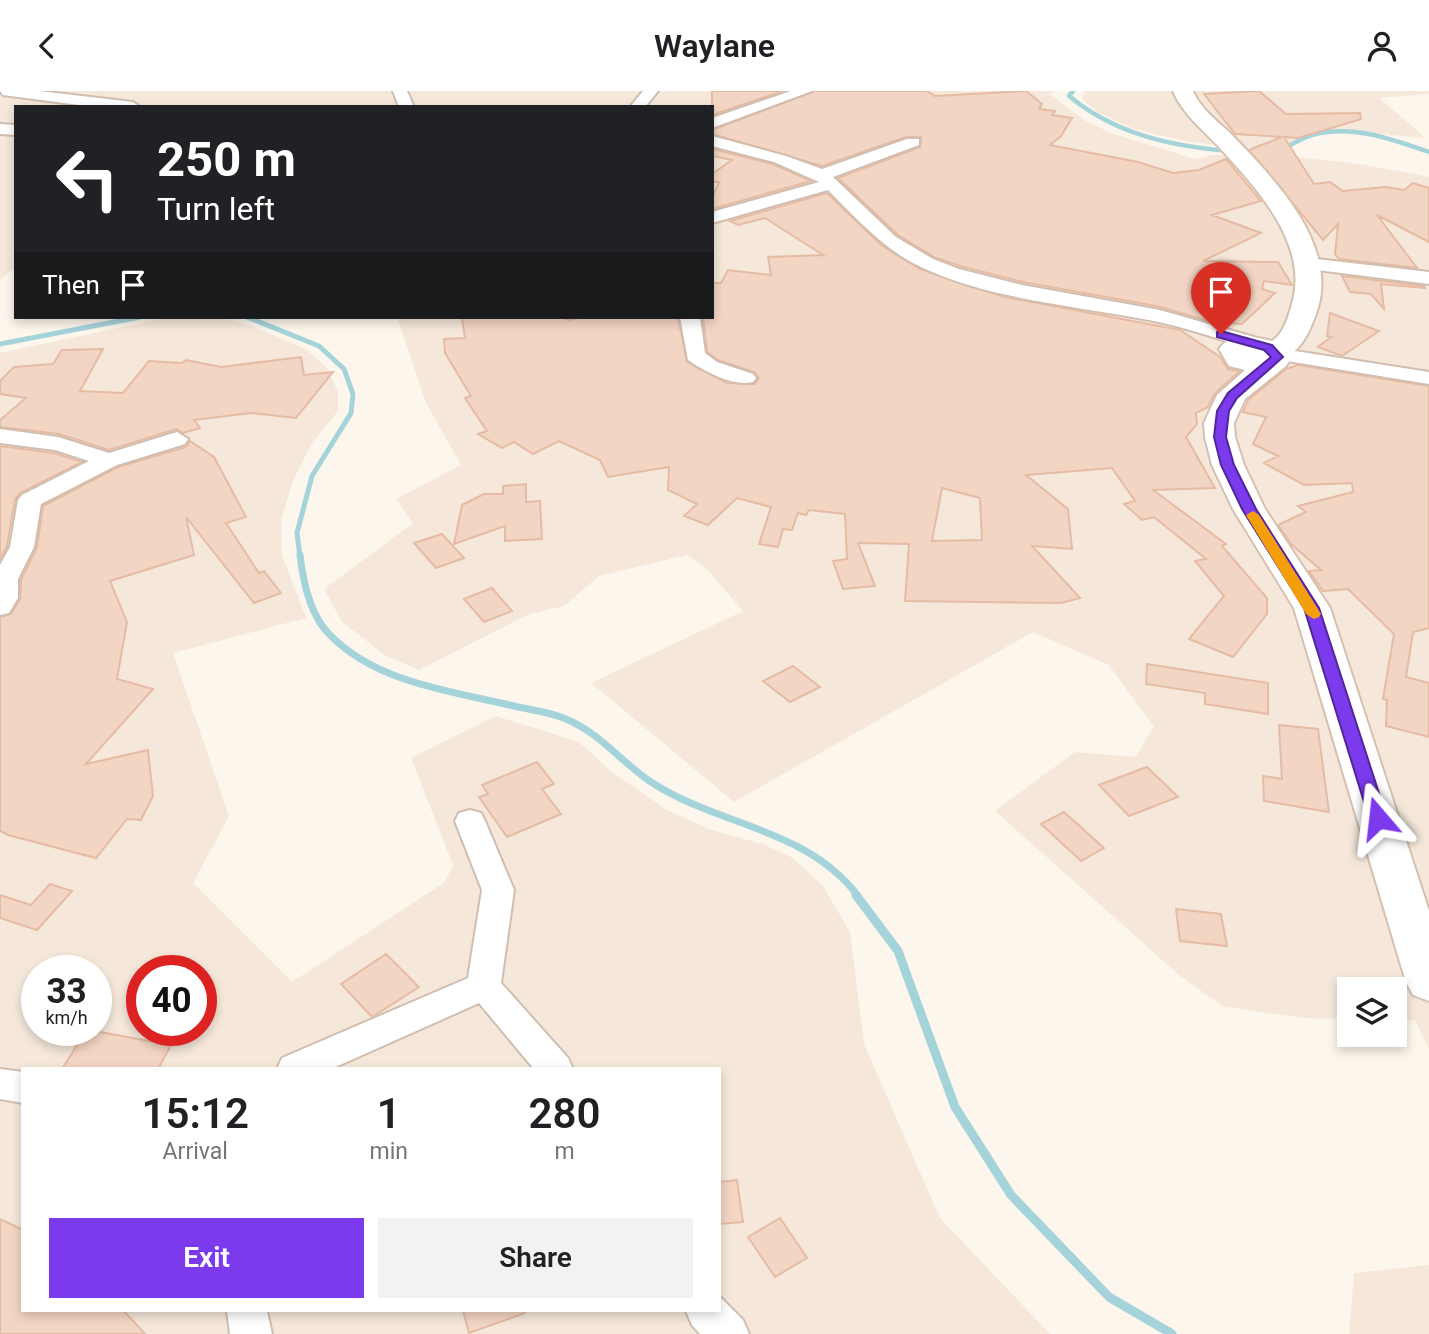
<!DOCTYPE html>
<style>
:root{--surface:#fff;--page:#f2f2f2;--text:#202124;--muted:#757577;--accent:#7c3aed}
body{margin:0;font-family:Roboto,sans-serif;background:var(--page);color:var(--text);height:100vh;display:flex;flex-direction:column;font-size:26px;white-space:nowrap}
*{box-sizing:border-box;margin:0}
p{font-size:23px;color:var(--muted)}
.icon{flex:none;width:38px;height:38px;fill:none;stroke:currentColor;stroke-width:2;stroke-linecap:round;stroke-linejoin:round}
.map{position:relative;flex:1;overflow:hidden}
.sheet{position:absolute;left:21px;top:976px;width:700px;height:245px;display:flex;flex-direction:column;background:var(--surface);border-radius:0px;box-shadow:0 4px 10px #0003}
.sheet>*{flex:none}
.banner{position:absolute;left:14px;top:14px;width:700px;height:214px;border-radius:0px;box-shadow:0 4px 10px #0003;background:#202124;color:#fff;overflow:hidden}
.tools{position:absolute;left:1337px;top:886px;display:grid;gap:14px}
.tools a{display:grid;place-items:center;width:70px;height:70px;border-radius:0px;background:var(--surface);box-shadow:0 4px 10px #0003;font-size:35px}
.speed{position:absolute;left:21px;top:864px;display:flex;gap:14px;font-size:35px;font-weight:700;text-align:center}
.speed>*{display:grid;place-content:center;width:91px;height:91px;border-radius:50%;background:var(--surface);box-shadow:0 4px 10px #0003;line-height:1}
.speed small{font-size:18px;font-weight:400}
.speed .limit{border:10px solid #d22;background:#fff;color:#111}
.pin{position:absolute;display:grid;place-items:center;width:60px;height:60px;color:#fff;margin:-72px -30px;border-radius:50% 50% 50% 0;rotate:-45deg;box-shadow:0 0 7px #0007}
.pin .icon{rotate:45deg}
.me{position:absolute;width:77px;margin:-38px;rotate:343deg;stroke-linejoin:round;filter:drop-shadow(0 0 5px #0008)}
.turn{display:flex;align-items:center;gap:24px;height:147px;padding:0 28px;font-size:32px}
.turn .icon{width:91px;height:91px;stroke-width:2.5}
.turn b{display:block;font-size:49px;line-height:60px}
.then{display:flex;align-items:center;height:66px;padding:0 28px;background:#0003;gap:14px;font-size:26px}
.eta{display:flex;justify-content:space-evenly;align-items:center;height:119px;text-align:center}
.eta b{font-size:42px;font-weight:600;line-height:49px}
.button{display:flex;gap:14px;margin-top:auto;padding:14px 28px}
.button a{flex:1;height:80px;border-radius:0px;background:var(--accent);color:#fff;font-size:28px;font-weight:600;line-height:80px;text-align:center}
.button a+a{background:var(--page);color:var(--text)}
header{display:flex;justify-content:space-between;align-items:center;height:91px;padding:0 28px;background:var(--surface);font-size:32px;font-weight:600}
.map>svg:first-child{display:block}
.residential{fill:#f5e8da;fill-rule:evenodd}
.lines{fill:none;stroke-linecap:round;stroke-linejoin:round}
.stream-far3{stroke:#a5d3da;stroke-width:4.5}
.stream-far2{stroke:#a5d3da;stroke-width:5}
.stream-far1{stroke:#a5d3da;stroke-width:7}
.stream{stroke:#a5d3da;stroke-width:9}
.building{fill:#f3d5c3;stroke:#e6bba3;stroke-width:2;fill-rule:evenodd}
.street-casing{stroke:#d1beb0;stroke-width:4}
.secondary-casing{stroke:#d6c0b0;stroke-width:4}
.street{fill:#fff;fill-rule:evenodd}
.secondary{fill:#fff;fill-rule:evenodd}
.route{fill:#7c3aed;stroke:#51269a;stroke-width:2}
.slow{fill:#f59e0b}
</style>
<header><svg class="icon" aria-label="back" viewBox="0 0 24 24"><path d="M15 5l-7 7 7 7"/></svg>Waylane<svg class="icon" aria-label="person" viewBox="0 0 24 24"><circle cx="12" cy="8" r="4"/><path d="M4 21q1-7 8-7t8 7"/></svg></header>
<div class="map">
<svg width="1429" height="1243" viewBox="0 0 1429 1243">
<rect width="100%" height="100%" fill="#fdf6ec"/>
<!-- residential -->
<path class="residential" d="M0 0H1055L1050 3 1084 29 1111 42 1195 68 1212 64H1276L1360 73 1429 86V958L1415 929H1395V898H1349V928L1303 927 1222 915 1179 884 995 720 1075 661 1135 666 1154 636 1109 574 1033 541 734 711 591 592 743 520 707 478 687 464 599 485 564 515 527 524 419 579 386 565 342 531 324 498 413 432 396 408 461 374 426 312 397 226H712V16H16V176L0 189Z
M1085 0H1429V3L1379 7 1426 47 1335 39 1308 43 1281 55 1244 57 1190 51 1134 38 1097 21 1082 8Z
M170 226H218L241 231 290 251 308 260 327 277 338 301V320L312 352 292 392 281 430 282 464 306 527 173 562 229 725 193 792 292 891 445 791 453 774 411 667 496 625 579 651 612 681 667 719 711 739 763 753 793 767 823 795 850 841 864 953 940 1127 1050 1243H0V262ZM37 880H96V940H37ZM142 880H201V940H142ZM23 978H719V1220H23Z
M1429 1174V1243H1349L1354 1182Z"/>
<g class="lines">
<!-- stream-far3 -->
<path class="stream-far3" d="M1073 0 1069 5C1115 43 1170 55 1229 60
M1282 58C1292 54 1301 47 1312 44 1351 33 1392 48 1429 61"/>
<!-- stream-far2 -->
<path class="stream-far2" d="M247 226 319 255 344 278 353 303 351 322 312 385 297 442 300 466
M0 253 140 226"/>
<!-- stream-far1 -->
<path class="stream-far1" d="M300 464C303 490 310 524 329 543 376 592 451 600 514 615 531 619 550 621 566 628 600 642 621 671 651 691 718 735 807 737 858 805"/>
<!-- stream -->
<path class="stream" d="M856 804 898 860 955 1016 1011 1104 1109 1206 1172 1243"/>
</g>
<!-- building -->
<path class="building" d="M712 0H783L712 24Z
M815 0H927L935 5 1026 0 1042 13 1039 18 1055 20 1052 24 1072 27 1061 45 1050 54 1138 71 1173 82 1199 79 1226 68 1261 110 1212 124 1261 142 1203 170 1278 171 1292 194 1264 190 1262 198 1275 202 1242 233 1211 231 1161 216 1023 191 960 175 934 166 898 144 838 87 920 56 921 46H906L822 75 712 43V39Z
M1259 0 1286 23 1360 22 1361 28 1298 47 1284 46 1314 93 1330 91 1343 100 1386 96 1404 99 1413 92 1429 97V151L1377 124 1417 177 1339 168 1335 163 1338 133 1323 149 1249 59 1282 46 1235 43 1204 3Z
M712 58 773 73 811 90 712 118V107L719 91H712V83L732 69 712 65Z
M827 102 881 154 920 178 1005 206 1180 239 1220 266 1228 278 1240 280 1215 302 1208 316 1196 322 1197 333 1186 346 1215 397 1153 399 1226 453 1222 455 1267 507V523L1233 566 1189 548 1224 505 1195 470 1206 468 1154 426 1142 429 1124 413 1135 410 1112 377 1026 384 1068 418 1072 458 1032 455 1080 507 1061 512 905 510 909 453 858 452 875 495 843 498 833 470 847 468 845 423 809 419 806 424 798 422 792 439 783 438 778 456 759 453 771 416 737 407 708 434 684 425 697 413 668 399 669 376 608 386 600 369 559 350 533 363 514 351 502 357 478 343 487 340 465 307 471 305 445 262 444 248 465 247 462 227 560 226 570 229 582 226H678L687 271 727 292 755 293 759 287 754 281 718 269 707 261 703 226H712V192H721L728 179 771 184 768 166 823 164 765 127 738 134 730 130ZM942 397 980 407 982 449 932 450Z
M1342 185 1424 195 1425 197 1381 193 1384 218 1371 203 1350 201Z
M1330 222 1379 240 1342 265 1318 256 1331 246 1327 245Z
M103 258 80 300 123 302 149 270 182 272 186 269 221 276 301 266 304 284 333 281 296 327 251 322 194 329 200 337 183 342 176 338 109 359 59 343 0 336V329L26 307 0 303V290L14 276 53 273 62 259Z
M1298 274 1429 295V537L1413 541 1406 586 1429 592V646L1386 635 1387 609 1383 608 1394 543 1348 498 1323 500 1309 480 1321 479 1291 453 1278 434 1306 421 1298 415 1353 401 1352 392 1304 394 1264 372 1278 365 1253 353 1266 326 1243 321 1248 309 1286 278Z
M190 350 214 366 246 426 226 432 259 482 264 480 281 502 254 512 186 426 194 464 110 490 127 531 117 588 153 598 86 673 148 659 153 705 141 729 127 728 96 767 8 744 0 740V526L11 523 20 508 21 489 37 456 43 415 118 376 186 356Z
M0 355 54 362 82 371 20 402 15 409 7 455 0 469Z
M526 393V411L540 410 542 448 505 450V435L454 453 462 414 484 403H503V395Z
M442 443 464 467 436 477 414 452Z
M492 497 512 520 484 531 464 508Z
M1147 573 1268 592V623L1205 613V602L1146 593Z
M793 575 820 596 790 611 763 590Z
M1279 634 1318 638 1329 721 1264 710 1263 685 1282 688Z
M537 671 554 693 542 698 561 723 507 746 479 706 488 703 482 694Z
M1147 676 1178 706 1129 725 1099 694Z
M1064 721 1104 757 1081 770 1041 733Z
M50 793 72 800 37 839 0 827V804L31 814Z
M1176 818 1221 823 1227 855 1180 850Z
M386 863 419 896 372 926 341 893Z
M86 940H95L171 954 158 978H62Z
M737 1089 743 1131 719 1133V1091Z
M780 1127 807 1167 775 1186 748 1146Z
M0 1128 23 1139V1220H124L145 1243H0Z
M463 1220H525V1222L469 1242Z"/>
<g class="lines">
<!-- street casing -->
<g class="street-casing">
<path id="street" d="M0 0H39L133 11 140 16H94L3 4Z
M393 0H407L414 16H399Z
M643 0H658L645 16H630Z
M791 0H812L712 37V27Z
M0 33 16 34V44L0 43Z
M712 45 786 65 822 78 907 48H919V54L833 86 896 146 933 168 959 178 1022 194 1160 219 1268 250 1271 254 1261 260C1225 251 1190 237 1154 230 1079 215 990 209 921 176 884 159 856 127 828 99L712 132V121L819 91 774 71 712 55Z
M1308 167 1429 181V193L1301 177 1299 173 1301 169Z
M680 226H700L705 262 717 271 753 283 756 287 753 291C733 296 704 280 688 269Z
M1276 257 1429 281V293L1269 267 1266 263 1269 259Z
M0 338 58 346 109 362 177 341 188 348 185 353 117 374 41 413 34 456 18 488V507L9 522 0 524V474L10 456 18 409 22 404 89 370 55 359 0 352Z
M470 719 481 722 485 730 514 799 501 892 568 967 573 978H534L479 912 331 978H277L282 967 468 887 482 799 455 730 459 722Z
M0 978 23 981V1012L0 1008Z
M719 1205 743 1229 749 1243H700L692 1234 686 1220H719Z
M227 1220H267L272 1243H230Z"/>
</g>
<!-- secondary casing -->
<g class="secondary-casing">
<path id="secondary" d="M1173 0H1193C1201 19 1218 30 1232 44 1274 88 1339 153 1317 220 1311 237 1304 255 1289 264L1290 269 1286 275 1245 308 1234 332 1235 346 1244 374 1265 418 1330 517 1429 820V910L1413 904 1406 891 1294 517 1233 418 1212 374 1205 346 1204 332 1217 304 1245 279 1229 275 1219 258C1231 240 1255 246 1272 250 1284 242 1288 227 1292 213 1310 153 1255 95 1217 54 1201 37 1182 22 1173 0Z"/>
</g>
<!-- street -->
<use href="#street" class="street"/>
<!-- secondary -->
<use href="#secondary" class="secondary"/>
</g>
<!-- route -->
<path class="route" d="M1221 240 1272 254 1283 266 1237 307 1229 320 1226 346 1234 374 1256 418 1319 517 1387 727 1384 731H1372L1369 727 1304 517 1242 418 1221 374 1214 346 1217 320 1228 302 1271 266 1264 259 1217 246V241Z"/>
<!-- slow -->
<path class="slow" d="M1253 420 1259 424 1321 523 1319 526 1314 528 1306 523 1246 424Z"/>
</svg>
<div class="tools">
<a><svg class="icon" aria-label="layers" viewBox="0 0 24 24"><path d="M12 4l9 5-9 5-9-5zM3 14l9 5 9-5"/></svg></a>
</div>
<div class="speed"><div>33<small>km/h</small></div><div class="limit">40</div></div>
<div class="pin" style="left:1221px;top:243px;background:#d93025"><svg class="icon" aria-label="arrive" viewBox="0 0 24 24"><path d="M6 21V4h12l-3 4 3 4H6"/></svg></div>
<svg class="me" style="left:1378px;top:727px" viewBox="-20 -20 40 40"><path d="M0-17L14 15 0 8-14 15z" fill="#7c3aed" stroke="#fff" stroke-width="4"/></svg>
<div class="banner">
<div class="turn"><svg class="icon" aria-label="left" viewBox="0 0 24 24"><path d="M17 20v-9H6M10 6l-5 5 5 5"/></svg><div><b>250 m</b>Turn left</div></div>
<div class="then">Then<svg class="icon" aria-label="arrive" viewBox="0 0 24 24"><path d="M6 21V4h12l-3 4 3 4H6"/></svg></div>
</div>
<section class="sheet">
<div class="eta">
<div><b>15:12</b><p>Arrival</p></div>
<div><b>1</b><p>min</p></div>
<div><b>280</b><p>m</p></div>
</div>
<div class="button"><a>Exit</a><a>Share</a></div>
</section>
</div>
